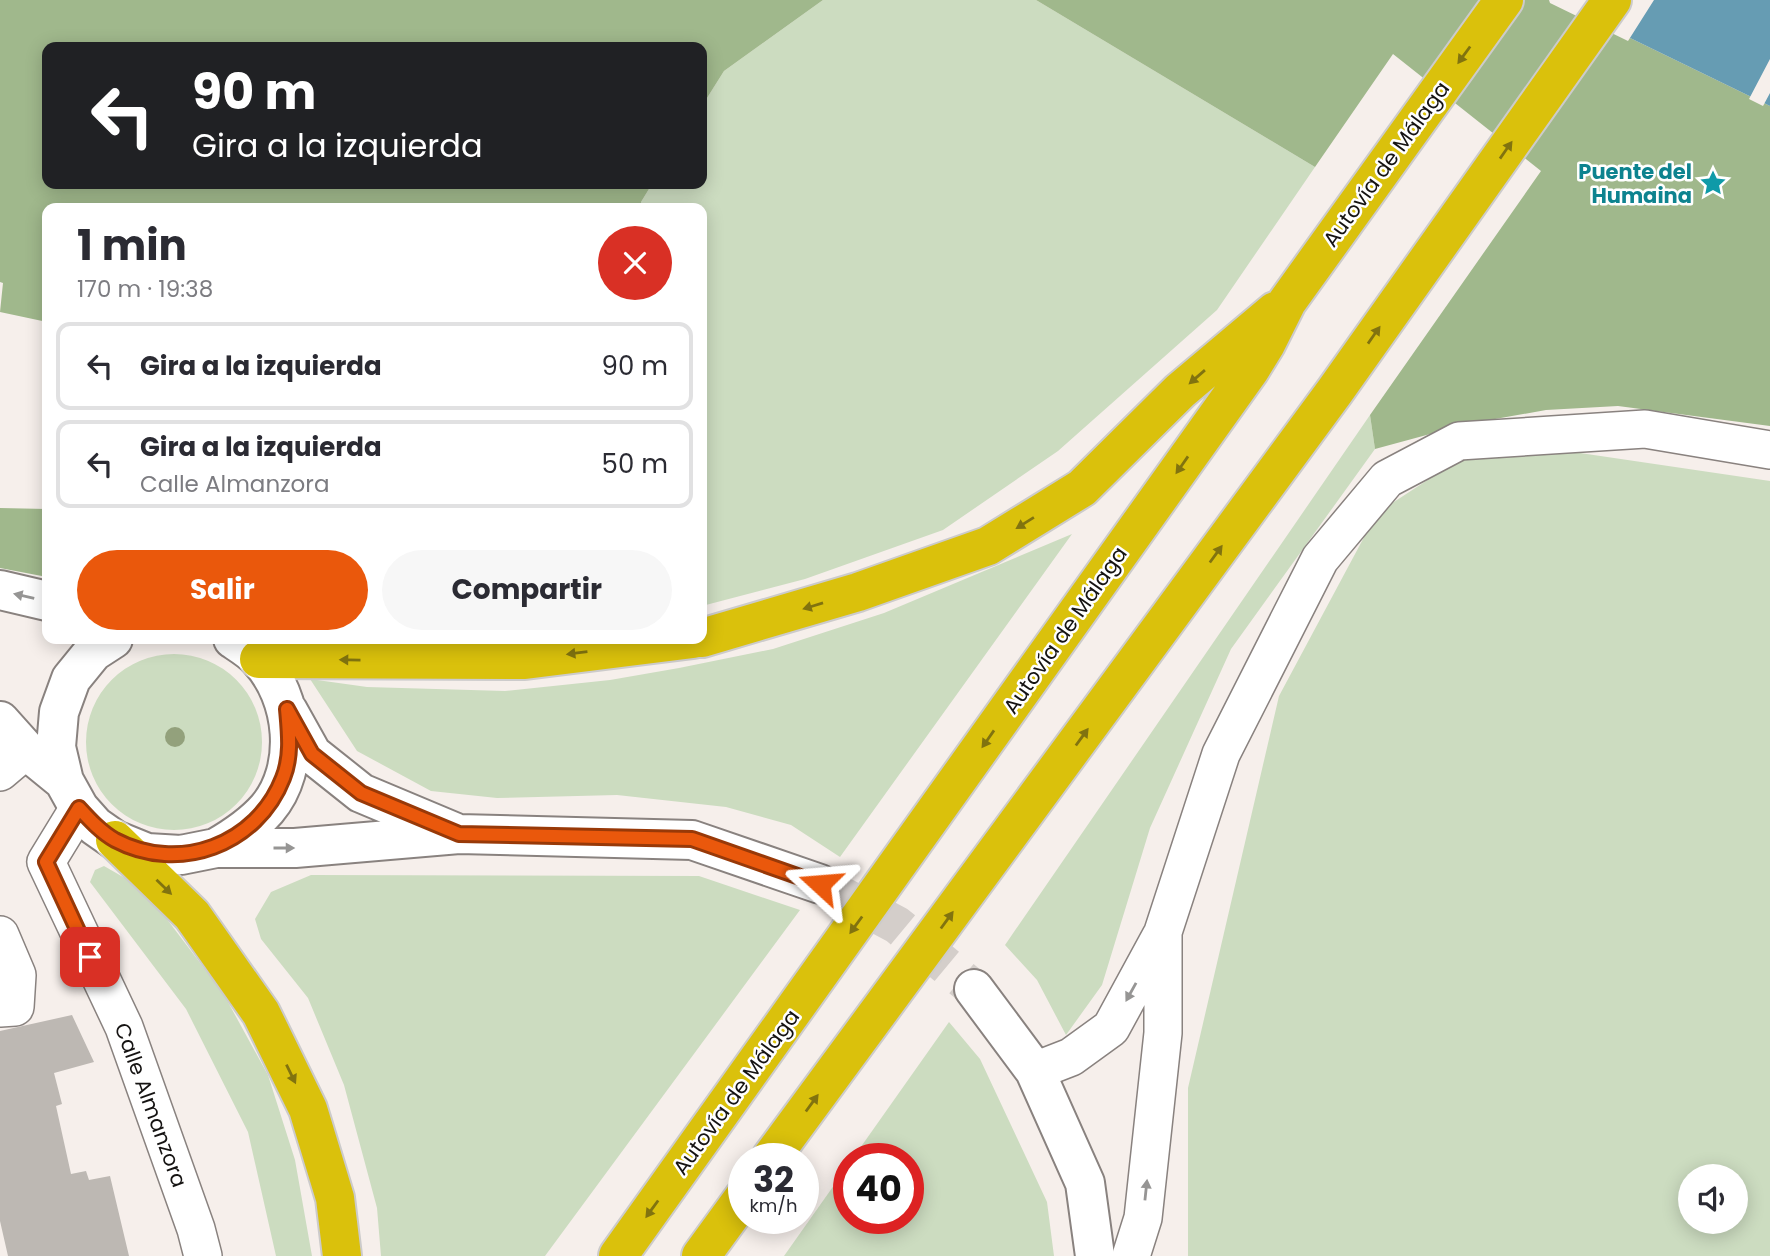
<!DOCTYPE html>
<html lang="es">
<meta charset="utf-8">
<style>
:root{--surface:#fff;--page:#f7f7f7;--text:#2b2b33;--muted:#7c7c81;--line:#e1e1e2;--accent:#ea580c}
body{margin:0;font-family:Poppins,sans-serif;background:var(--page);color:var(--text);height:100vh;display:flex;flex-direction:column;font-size:26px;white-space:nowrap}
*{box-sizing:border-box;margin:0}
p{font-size:23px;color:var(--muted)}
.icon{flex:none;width:38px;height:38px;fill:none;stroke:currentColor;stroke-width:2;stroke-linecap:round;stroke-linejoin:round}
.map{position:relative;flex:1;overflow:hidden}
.details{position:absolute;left:42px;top:203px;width:665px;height:441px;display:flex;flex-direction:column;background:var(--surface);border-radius:14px;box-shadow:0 4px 18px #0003}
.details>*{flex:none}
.hud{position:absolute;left:42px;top:42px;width:665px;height:147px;border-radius:14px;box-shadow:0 4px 18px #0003;background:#202124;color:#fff;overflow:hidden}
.controls{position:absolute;left:1678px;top:1164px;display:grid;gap:14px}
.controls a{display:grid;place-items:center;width:70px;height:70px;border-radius:50%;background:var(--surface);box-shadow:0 4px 18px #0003;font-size:35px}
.speed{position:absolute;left:728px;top:1143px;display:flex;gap:14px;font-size:35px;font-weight:700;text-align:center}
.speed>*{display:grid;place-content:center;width:91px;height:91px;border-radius:50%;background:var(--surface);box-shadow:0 4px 18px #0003;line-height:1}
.speed small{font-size:18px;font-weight:400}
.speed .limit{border:10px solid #d22;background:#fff;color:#111}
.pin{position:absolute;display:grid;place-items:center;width:60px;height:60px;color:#fff;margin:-30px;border-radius:14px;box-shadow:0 4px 10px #0006}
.me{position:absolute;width:77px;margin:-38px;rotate:289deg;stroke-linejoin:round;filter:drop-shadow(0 0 5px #0008)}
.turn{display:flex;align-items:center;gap:24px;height:147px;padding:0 35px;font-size:32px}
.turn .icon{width:91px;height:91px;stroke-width:2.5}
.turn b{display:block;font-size:49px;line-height:60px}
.round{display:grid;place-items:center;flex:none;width:74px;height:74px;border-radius:37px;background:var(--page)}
.head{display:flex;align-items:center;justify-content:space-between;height:119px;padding:0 35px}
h1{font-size:42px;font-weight:700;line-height:52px}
.action{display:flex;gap:14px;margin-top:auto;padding:14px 35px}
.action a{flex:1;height:80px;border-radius:42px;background:var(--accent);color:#fff;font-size:28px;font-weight:700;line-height:80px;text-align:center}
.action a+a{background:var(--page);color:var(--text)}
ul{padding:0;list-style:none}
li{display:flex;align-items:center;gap:21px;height:88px;margin:0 14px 10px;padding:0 21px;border:4px solid var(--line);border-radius:14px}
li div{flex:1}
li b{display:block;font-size:26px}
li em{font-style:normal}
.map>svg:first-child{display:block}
.green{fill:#ccdcc0;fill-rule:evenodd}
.forest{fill:#a0b88c}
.water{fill:#669cb3}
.pier{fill:#f6efeb}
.building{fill:#bdb8b3}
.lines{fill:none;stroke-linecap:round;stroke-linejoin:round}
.tertiary-tunnel{stroke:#d4ceca;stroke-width:38;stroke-dasharray:38 19;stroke-linecap:butt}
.minor-casing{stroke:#89827f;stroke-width:40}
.tertiary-casing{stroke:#89827f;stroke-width:42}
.motorway-casing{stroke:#cccbcb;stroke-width:42}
.minor{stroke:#fff;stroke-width:37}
.tertiary{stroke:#fff;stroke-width:38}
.motorway{stroke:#dac10c;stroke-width:38}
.tree{fill:#93a17c}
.oneway{fill:#81730f}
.oneway2{fill:#969594}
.route-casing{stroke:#983908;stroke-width:18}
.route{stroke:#ea580c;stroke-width:12}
.labels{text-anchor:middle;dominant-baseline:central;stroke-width:5;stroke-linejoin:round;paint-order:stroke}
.street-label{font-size:21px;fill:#151312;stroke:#fff}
.culture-label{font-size:21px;font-weight:bold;fill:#0d838f;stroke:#fff;text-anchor:end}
</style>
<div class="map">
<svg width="1770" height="1256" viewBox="0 0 1770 1256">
<rect width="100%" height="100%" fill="#f6efeb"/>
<!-- green -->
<path class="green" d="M823 0H1036L1315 167 1217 310 1058 451 943 530 805 579 702 606V208H642L641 202 652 184H702V106L724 71Z
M1370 415 1375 449 1231 649 1150 828 1102 985 1066 1035 1037 980 1005 945Z
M1553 449 1770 481V1256H1188V1088L1279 696 1377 513 1469 453ZM1690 1176H1736V1222H1690Z
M1072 534 840 857 791 825 726 807 617 795 497 798 431 791 357 751 310 679 367 687 505 691 610 680 679 668 773 649 884 613Z
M86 742a88 88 0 1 1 176 0a88 88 0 1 1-176 0Z
M104 866 144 889 223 993 268 1075 295 1160 312 1256H276L248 1132 186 1009 90 882 95 870Z
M311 875 699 876 800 910 545 1256H381L377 1208 344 1085 308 998 261 939 255 919 271 892Z
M949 1022 980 1059 1047 1202 1054 1256H784L849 1164V1218H908V1158H853Z"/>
<!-- forest -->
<path class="forest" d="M0 0H823L724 71 702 106V47H47V184H652L641 202 642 208H47V322L0 312 3 283 0 282Z
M1036 0H1552L1770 106V426L1618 406 1546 410 1467 424 1375 449 1370 415 1541 171 1393 54 1315 167Z
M0 508 47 509V577L0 568Z"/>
<!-- water -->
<path class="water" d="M1552 0H1770V106Z"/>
<!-- pier -->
<path class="pier" d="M1549 0H1654L1628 41 1550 3Z
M1770 59V93L1763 106 1749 99Z"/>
<!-- building -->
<path class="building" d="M72 1015 94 1062 54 1073 62 1104 56 1106 71 1174 86 1171 89 1180 110 1176 129 1256H8L0 1221V1031Z"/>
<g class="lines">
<!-- tertiary-tunnel -->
<path class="tertiary-tunnel" d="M820 884 897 925 974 989"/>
<!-- minor casing -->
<g class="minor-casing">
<path id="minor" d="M0 772 26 750
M79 808 46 862 124 1027 196 1229 203 1256
M0 935 17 975 15 1007 0 1008
M1035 1071 1071 1057 1111 1028 1161 936
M1131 1256 1143 1218 1163 1033V932L1221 754 1320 559 1387 479 1459 441 1645 429 1770 450"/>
</g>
<!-- tertiary casing -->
<g class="tertiary-casing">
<path id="tertiary" d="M0 590 47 601
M113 639 93 652 71 679 59 712 56 747 64 781 79 808 95 826 115 840 147 853 181 855 216 848H295L459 834 692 840 820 884
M288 711 312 754 361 793 454 832
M0 721 26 750 64 781
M216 848C235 837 252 826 267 809 302 768 295 697 259 659 252 651 242 645 233 639
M974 989 1035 1071 1085 1183 1095 1256"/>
</g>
<!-- motorway casing -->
<g class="motorway-casing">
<path id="motorway" d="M702 638 858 592 988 546 1082 488 1180 391 1275 311
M259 659 525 660 693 639
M115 840 192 915 261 1013 308 1109 335 1198 342 1256
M771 1158 1335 391 1612 0
M618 1256 1250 370 1266 344 1287 302 1504 0
M701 1256 744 1197"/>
</g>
<!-- minor -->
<use href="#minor" class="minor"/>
<!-- tertiary -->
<use href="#tertiary" class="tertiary"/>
<!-- motorway -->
<use href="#motorway" class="motorway"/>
</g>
<!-- trees -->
<circle class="tree" cx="175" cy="737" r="10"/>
<!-- one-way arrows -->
<defs><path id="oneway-solid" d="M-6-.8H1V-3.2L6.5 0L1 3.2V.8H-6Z" transform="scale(1.75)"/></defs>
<g class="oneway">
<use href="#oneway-solid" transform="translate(1464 55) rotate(126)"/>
<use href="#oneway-solid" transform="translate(1506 150) rotate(-55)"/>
<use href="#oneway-solid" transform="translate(1374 335) rotate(-55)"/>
<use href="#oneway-solid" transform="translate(1197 377) rotate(139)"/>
<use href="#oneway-solid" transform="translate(1182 465) rotate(125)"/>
<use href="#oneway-solid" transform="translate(1025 523) rotate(148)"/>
<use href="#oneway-solid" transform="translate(1216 554) rotate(-54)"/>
<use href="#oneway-solid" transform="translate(813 606) rotate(163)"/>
<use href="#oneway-solid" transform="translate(577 653) rotate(173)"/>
<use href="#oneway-solid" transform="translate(350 660) rotate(-179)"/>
<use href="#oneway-solid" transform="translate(1082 737) rotate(-54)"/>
<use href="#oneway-solid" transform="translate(988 739) rotate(125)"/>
<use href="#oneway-solid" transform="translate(164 887) rotate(44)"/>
<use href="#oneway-solid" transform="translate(947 920) rotate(-54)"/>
<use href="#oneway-solid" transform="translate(856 925) rotate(126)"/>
<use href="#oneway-solid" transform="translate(291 1074) rotate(64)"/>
<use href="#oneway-solid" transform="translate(812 1103) rotate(-54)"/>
<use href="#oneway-solid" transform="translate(652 1209) rotate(126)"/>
</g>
<g class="oneway2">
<use href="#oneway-solid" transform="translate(24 596) rotate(-167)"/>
<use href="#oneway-solid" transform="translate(284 848)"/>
<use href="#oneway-solid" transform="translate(1131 992) rotate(119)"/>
<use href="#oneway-solid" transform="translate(1146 1190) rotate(-84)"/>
</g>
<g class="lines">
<!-- route casing -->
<g class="route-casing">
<path id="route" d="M90 957 46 862 79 808C90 820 101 832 115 840 179 874 257 845 283 778 292 756 289 732 287 709L312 754 361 793 459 834 692 839 820 884"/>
</g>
<!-- route -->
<use href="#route" class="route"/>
</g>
<!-- icons -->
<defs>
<g id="sight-bare" transform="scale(2.1)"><path d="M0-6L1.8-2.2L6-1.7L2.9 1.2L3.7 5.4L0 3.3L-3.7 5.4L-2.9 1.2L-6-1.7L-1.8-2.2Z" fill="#0f9aa8" stroke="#fff" stroke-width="2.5" paint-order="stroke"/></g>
</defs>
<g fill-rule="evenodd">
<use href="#sight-bare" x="1713" y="183"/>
</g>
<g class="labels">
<!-- street labels -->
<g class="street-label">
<text transform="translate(1386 164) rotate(-54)">Autovía de Málaga</text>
<text transform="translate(1065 630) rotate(-55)">Autovía de Málaga</text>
<text transform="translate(736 1092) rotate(-54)">Autovía de Málaga</text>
<text transform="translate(151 1105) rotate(70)">Calle Almanzora</text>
</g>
<!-- culture labels -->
<g class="culture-label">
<text x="1692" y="171">Puente del<tspan x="1692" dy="24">Humaina</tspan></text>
</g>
</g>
</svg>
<div class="controls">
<a><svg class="icon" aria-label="sound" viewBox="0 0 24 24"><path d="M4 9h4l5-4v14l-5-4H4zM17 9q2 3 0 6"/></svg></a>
</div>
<div class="speed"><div>32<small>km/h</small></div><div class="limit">40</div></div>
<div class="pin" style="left:90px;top:957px;background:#d93025"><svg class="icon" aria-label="arrive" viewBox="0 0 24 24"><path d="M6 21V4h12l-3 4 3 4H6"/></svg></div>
<svg class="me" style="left:820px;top:884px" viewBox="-20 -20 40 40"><path d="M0-17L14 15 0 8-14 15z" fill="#ea580c" stroke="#fff" stroke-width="4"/></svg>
<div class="hud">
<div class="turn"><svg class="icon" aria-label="left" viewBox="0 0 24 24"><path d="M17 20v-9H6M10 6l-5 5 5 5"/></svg><div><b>90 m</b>Gira a la izquierda</div></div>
</div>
<section class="details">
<div class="head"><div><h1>1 min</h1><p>170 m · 19:38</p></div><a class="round" style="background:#d93025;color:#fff"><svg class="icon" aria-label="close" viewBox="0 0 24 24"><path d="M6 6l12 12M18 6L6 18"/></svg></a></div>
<ul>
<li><svg class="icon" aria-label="left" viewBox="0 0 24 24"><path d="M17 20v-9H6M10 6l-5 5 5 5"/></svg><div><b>Gira a la izquierda</b></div><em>90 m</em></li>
<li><svg class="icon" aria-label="left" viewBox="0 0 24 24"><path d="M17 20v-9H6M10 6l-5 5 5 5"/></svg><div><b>Gira a la izquierda</b><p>Calle Almanzora</p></div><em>50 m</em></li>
</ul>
<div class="action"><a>Salir</a><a>Compartir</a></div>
</section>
</div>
